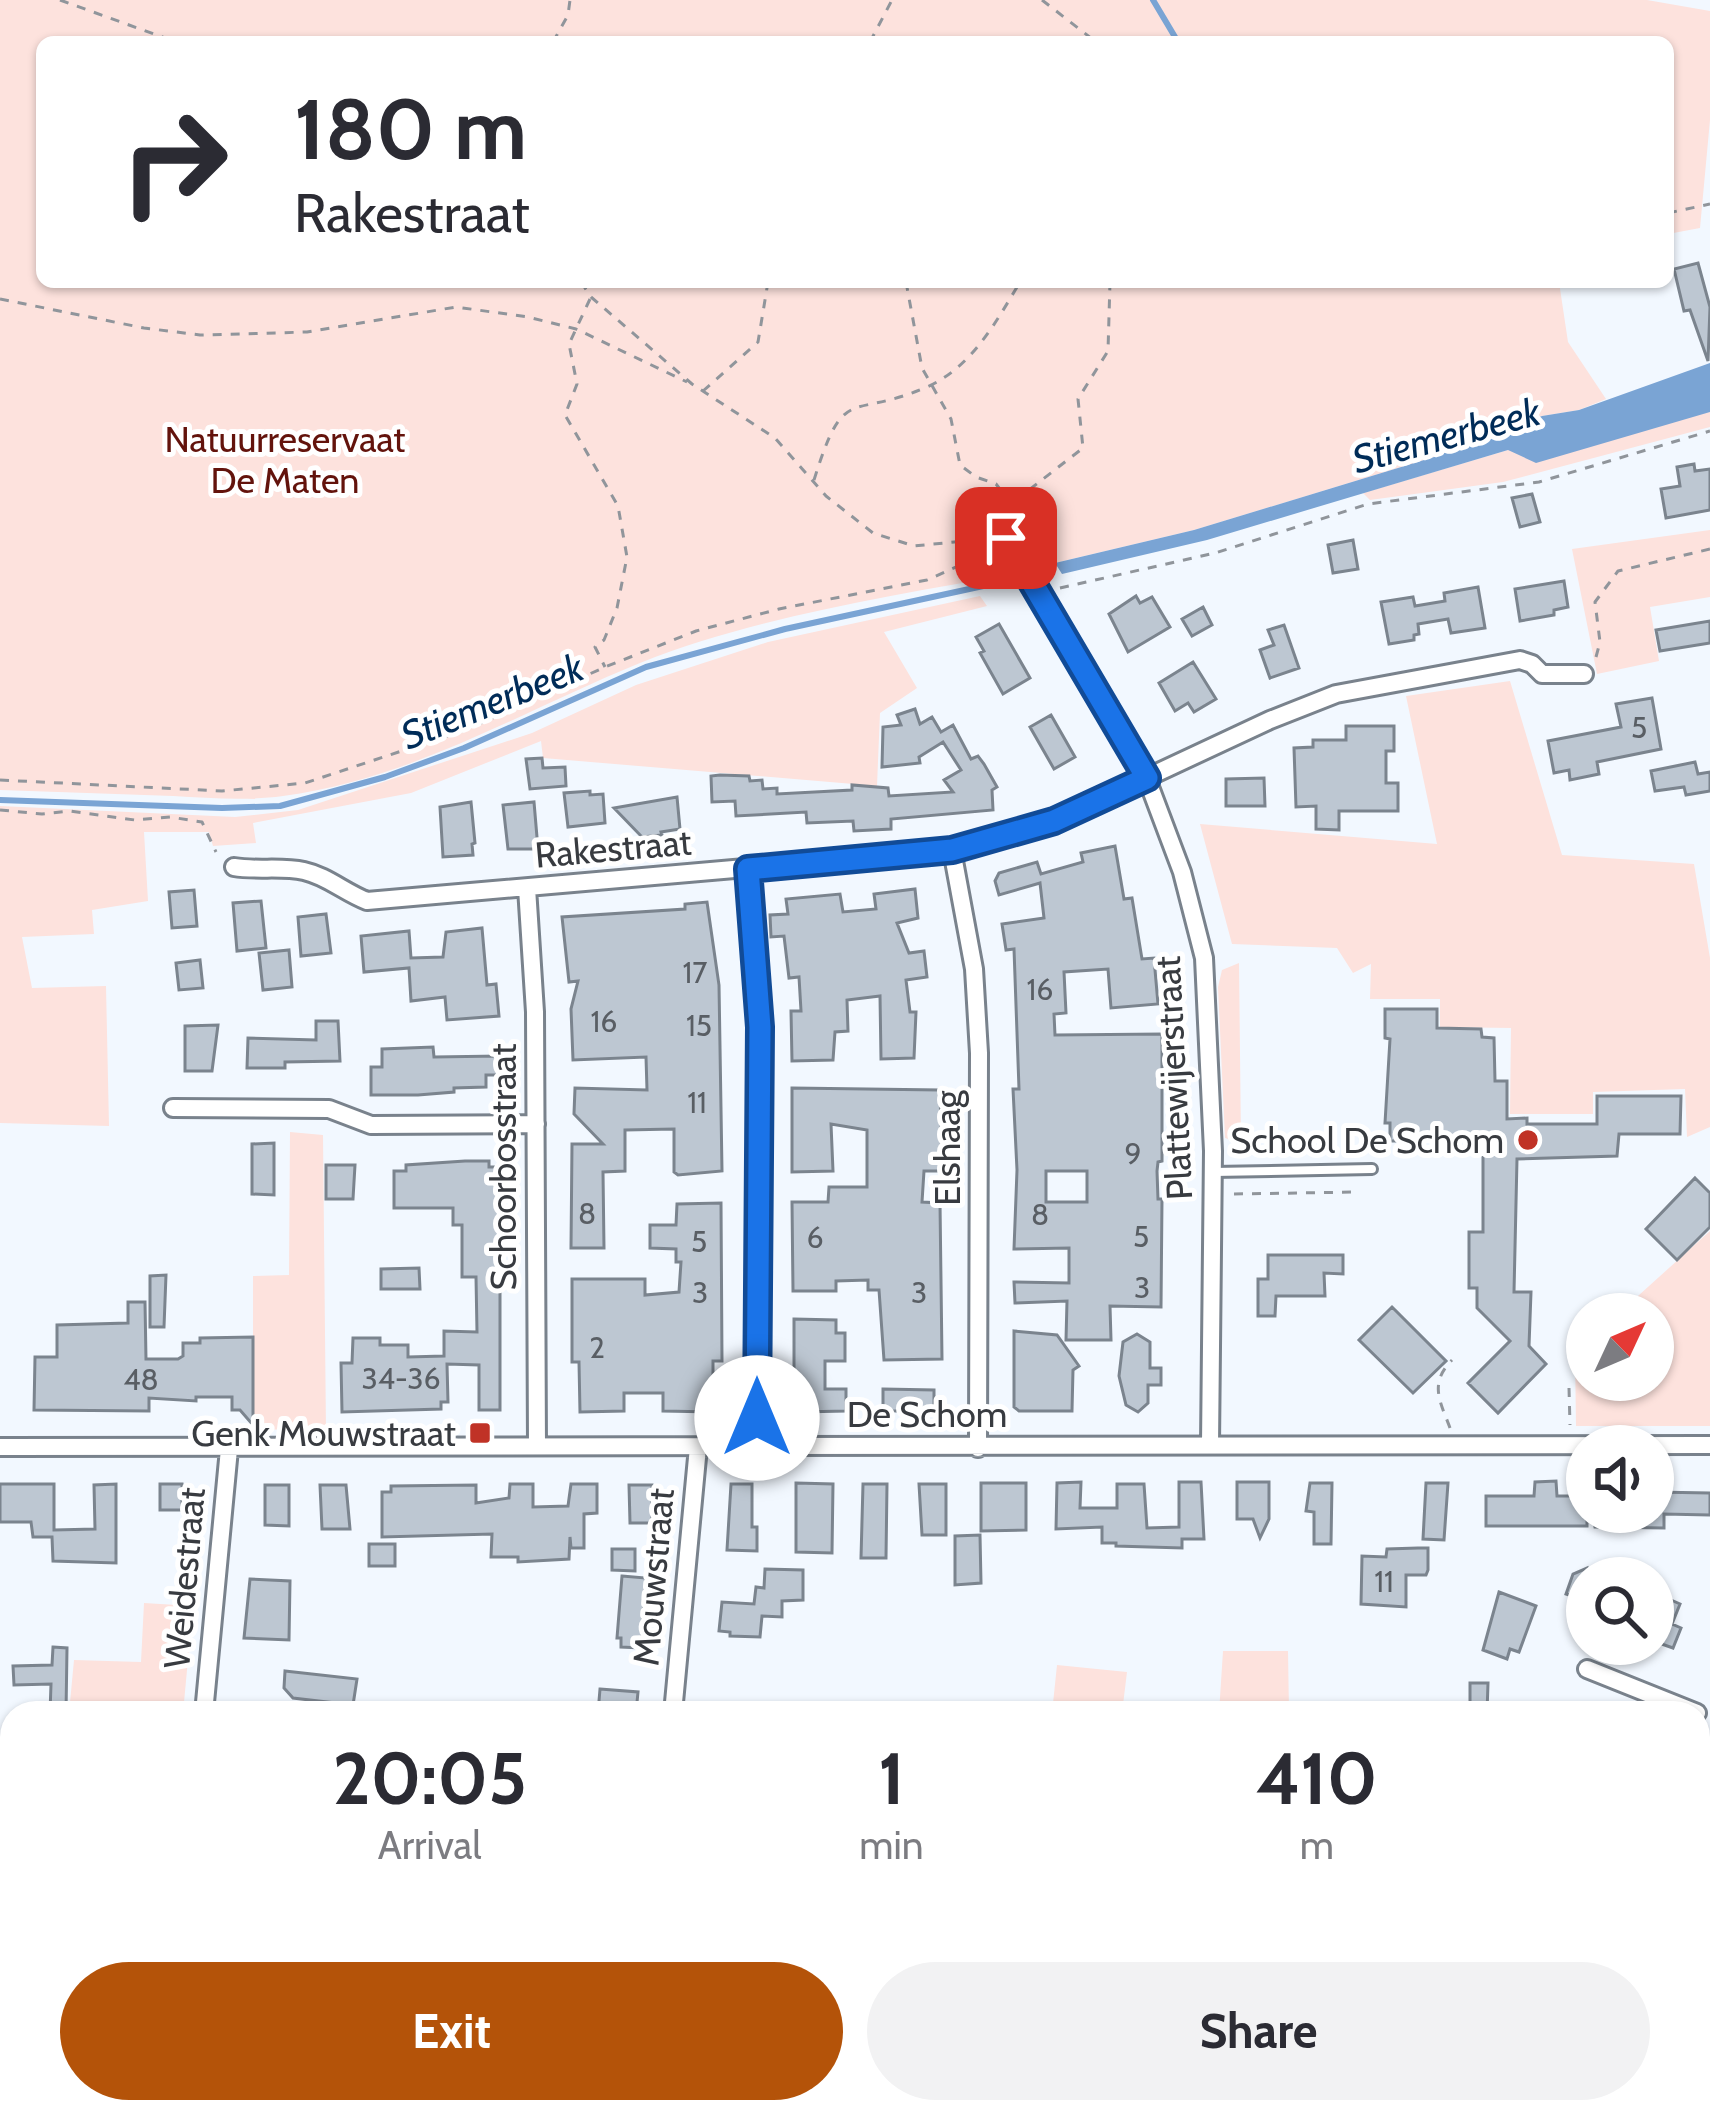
<!DOCTYPE html>
<style>
:root{--surface:#fff;--page:#f2f2f3;--text:#2b2b33;--muted:#7c7c81;--accent:#b45309}
body{margin:0;font-family:Cabin,sans-serif;background:var(--page);color:var(--text);height:100vh;display:flex;flex-direction:column;font-size:45px;white-space:nowrap}
*{box-sizing:border-box;margin:0}
p{font-size:39px;color:var(--muted)}
.icon{flex:none;width:66px;height:66px;fill:none;stroke:currentColor;stroke-width:2;stroke-linecap:round;stroke-linejoin:round}
.map{position:relative;flex:1;overflow:hidden}
.drawer{position:absolute;left:0px;top:1701px;width:1710px;height:423px;display:flex;flex-direction:column;background:var(--surface);border-radius:36px 36px 0 0;box-shadow:0 3px 9px #0004}
.drawer>*{flex:none}
.hud{position:absolute;left:36px;top:36px;width:1638px;height:252px;border-radius:18px;box-shadow:0 3px 9px #0004;background:#fff;color:var(--text);overflow:hidden}
.needle{width:78px;rotate:46deg}
.controls{position:absolute;left:1566px;top:1293px;display:grid;gap:24px}
.controls a{display:grid;place-items:center;width:108px;height:108px;border-radius:50%;background:var(--surface);box-shadow:0 3px 9px #0004;font-size:60px}
.pin{position:absolute;display:grid;place-items:center;width:102px;height:102px;color:#fff;margin:-51px;border-radius:24px;box-shadow:0 6px 18px #0006}
.me{position:absolute;width:132px;margin:-66px;rotate:0deg;stroke-linejoin:round;filter:drop-shadow(0 0 9px #0008)}
.turn{display:flex;align-items:center;gap:42px;height:252px;padding:0 60px;font-size:54px}
.turn .icon{width:156px;height:156px;stroke-width:2.5}
.turn b{display:block;font-size:84px;line-height:102px}
.eta{display:flex;justify-content:space-evenly;align-items:center;height:204px;text-align:center}
.eta b{font-size:72px;font-weight:700;line-height:84px}
.button{display:flex;gap:24px;margin-top:auto;padding:24px 60px}
.button a{flex:1;height:138px;border-radius:72px;background:var(--accent);color:#fff;font-size:48px;font-weight:700;line-height:138px;text-align:center}
.button a+a{background:var(--page);color:var(--text)}
.map>svg:first-child{display:block}
.green{fill:#fde2dd}
.water{fill:#7aa4d4}
.lines{fill:none;stroke-linecap:round;stroke-linejoin:round}
.stream{stroke:#7aa4d4;stroke-width:6}
.building{fill:#bdc7d2;stroke:#7b848e;stroke-width:3;fill-rule:evenodd}
.service-casing{stroke:#79828c;stroke-width:14}
.minor-casing{stroke:#79828c;stroke-width:22}
.path{stroke:#90959b;stroke-width:3;stroke-dasharray:9 9;stroke-linecap:butt}
.service{stroke:#fff;stroke-width:8}
.minor{stroke:#fff;stroke-width:16}
.rail-casing{stroke:#9ca1a7;stroke-width:10}
.rail{stroke:#fff;stroke-width:6;stroke-dasharray:18;stroke-linecap:butt}
.route-casing{stroke:#114b97;stroke-width:30}
.route{stroke:#1a73e8;stroke-width:21}
.poi-dot{fill:#c03226;stroke:#fff;stroke-width:4.5}
.labels{text-anchor:middle;dominant-baseline:central;stroke-width:10;stroke-linejoin:round;paint-order:stroke}
.number-label{font-size:30px;fill:#595e64}
.park-label{font-size:36px;fill:#63130c;stroke:#fff}
.street-label{font-size:36px;fill:#383b40;stroke:#fff}
.poi-label{font-size:36px;fill:#383b40;stroke:#fff;text-anchor:end}
.water-label{font-size:39px;font-style:italic;fill:#002c58;stroke:#fff}
</style>
<div class="map">
<svg width="1710" height="2122" viewBox="0 0 1710 2122">
<rect width="100%" height="100%" fill="#f2f8ff"/>
<!-- green -->
<path class="green" d="M0 0H1647L1710 11V120L1700 228 1668 234V42H42V282H1559L1568 342 1606 399 1579 410 1542 416 1434 457 1194 530 1042 566 1023 533 957 557 1004 558 1013 574C894 595 752 618 640 663 522 711 412 779 283 796 247 801 209 798 173 796 116 794 58 792 0 790Z
M1710 412V427L1503 482 1370 500 1363 493 1508 450Z
M1710 530V597L1650 607 1659 661 1597 674 1572 549Z
M980 596 987 606 884 632 917 688 880 713 877 786 543 758 541 741 411 793 253 823 256 843 213 846 209 832H144L148 901 92 910 94 934 22 937 32 988 106 986 109 1126 0 1123V806L235 817 298 810 532 733 636 685 768 642Z
M1510 681 1562 855 1694 864 1710 958V1127L1687 1137 1685 1089 1593 1092V1114H1510L1511 1028 1440 1027V999H1370L1371 964 1353 973 1337 948 1232 944 1200 824 1437 844 1406 696Z
M1239 963 1241 1143 1225 1138 1218 987 1222 970Z
M290 1132 323 1135 326 1431 253 1429V1276L289 1275Z
M1710 1231V1426H1576L1575 1353 1587 1342V1380H1653V1314H1618Z
M144 1603 193 1606 183 1713H69L74 1660 141 1662Z
M1223 1651H1288L1289 1713H1219Z
M1057 1665 1127 1672 1122 1713H1052Z
M1710 1881V2000L1698 2020V1905Z"/>
<!-- water -->
<path class="water" d="M1710 363V412L1536 463 1508 450 1207 540 1062 574 1055 563 1194 530 1434 457 1542 416 1579 410Z"/>
<g class="lines">
<!-- stream -->
<path class="stream" d="M1153 0 1178 42
M0 800 222 808 280 806 385 777 464 748 646 667 785 629 997 583"/>
</g>
<!-- building -->
<path class="building" d="M1698 263 1710 307 1708 361 1690 310 1684 311 1674 269Z
M1694 464 1695 471 1710 469V510L1666 518 1661 489 1680 486 1677 467Z
M1532 494 1540 522 1520 527 1512 498Z
M1353 540 1358 569 1333 573 1328 545Z
M1564 581 1568 607 1554 610V615L1520 621 1515 589Z
M1478 587 1485 628 1451 633 1448 619 1418 624 1419 634 1414 635V640L1389 644 1381 602 1413 597 1415 606 1445 601 1444 593Z
M1136 596 1140 603 1152 597 1170 627 1128 652 1109 614Z
M1203 607 1212 625 1192 636 1182 619Z
M1710 621V643L1660 651 1656 630Z
M999 624 1030 678 1003 694 980 653 984 651 976 637Z
M1284 625 1299 668 1270 678 1260 650 1274 645 1268 630Z
M1193 662 1216 699 1194 712 1188 703 1175 711 1159 683Z
M1652 698 1661 749 1597 762 1599 774 1570 780 1569 770 1554 773 1548 741 1621 727 1616 704Z
M915 709 920 724 932 717 941 732 953 725 971 759 978 756 984 764 997 787 992 790 993 810 891 819V829L854 831 853 821 807 823 806 812 736 816 735 801 712 802 711 776 720 775 749 776 750 781 762 780 763 789 777 788V794L852 790V785L888 788 889 796 953 792 944 780 961 770 943 742 919 757 920 763 882 767 883 727 901 725 897 715Z
M1051 715 1075 757 1054 769 1030 727Z
M1346 726H1394V751H1386V783H1398V811H1339V830L1316 829V806L1296 807 1294 748 1313 747V740H1346Z
M542 758 543 768 565 767 566 786 530 789 526 759Z
M1695 762 1698 774 1710 772V791L1686 795 1684 787 1655 791 1651 771Z
M1264 778 1265 806H1226V779Z
M590 791V795L603 794 605 823 568 827 564 793Z
M677 797 680 829 661 832 662 835 642 837 614 808Z
M471 802 475 843 472 844 473 855 443 857 440 807Z
M534 802 538 849H508L503 805Z
M1115 846 1124 899 1132 898 1142 959 1154 958 1158 1004 1111 1008 1108 969 1064 972 1066 1013 1054 1014 1055 1035 1162 1034V1161L1158 1162 1157 1171 1158 1199H1162L1161 1307 1110 1306 1111 1340H1066L1067 1301 1015 1303 1014 1282 1069 1283V1248L1014 1249 1017 1170 1013 1089H1019L1014 949 1006 950 1002 924 1044 918 1040 883 999 895 995 881 999 873 1037 862 1041 874 1083 862 1081 853ZM1046 1171H1087V1202H1046Z
M915 889 918 918 897 923 909 953 924 951 927 977 906 980 910 1012H916L914 1058 881 1059 880 996 847 1000 848 1031 835 1032 833 1060 792 1061 791 1011H801L799 977 789 978 784 936 771 937 770 915 788 914 786 899 840 894 843 912 876 909 874 894Z
M194 890 197 926 172 928 169 892Z
M261 901 266 948 237 951 233 903Z
M707 902 719 985 722 1171 678 1175 674 1172V1129L625 1130V1171L603 1172 604 1248H571L572 1144H603L574 1114 575 1088 647 1090 646 1057 573 1060 571 1009 578 981 569 982 562 917 685 909V904Z
M326 914 331 953 301 956 298 917Z
M482 928 487 985 496 984 499 1016 447 1020 445 997 411 1001 409 968 364 972 361 936 409 931 411 958 443 957 446 932Z
M289 950 292 987 263 990 259 953Z
M200 960 203 988 179 990 176 963Z
M1385 1009H1437V1028L1481 1029 1482 1037 1494 1038 1495 1081H1507V1119L1527 1118V1124H1597V1096H1681L1680 1134H1619L1617 1156 1517 1159 1514 1292H1531L1529 1346 1546 1364 1498 1413 1468 1383 1510 1341 1477 1308V1288H1469V1232H1483V1141H1390V1123H1385L1390 1039 1385 1038Z
M316 1021H338L340 1061 285 1062V1068H247L248 1038 316 1040Z
M218 1025 212 1071H185V1026Z
M433 1047 434 1057 499 1056 500 1075H486V1087L454 1088V1092L418 1095H371V1067H382V1049Z
M792 1088 940 1090 942 1171H924L922 1202 940 1203 942 1359 884 1360 879 1290H868V1280L836 1281V1291H793L792 1202H828L829 1187H867V1130L831 1124 833 1171 792 1172Z
M274 1143V1195L252 1194V1144Z
M465 1161H489V1167H497L500 1182V1410H479V1365L447 1364 448 1402H441V1409L342 1412 341 1363H352L353 1338H380V1345H408V1357L444 1356V1331L477 1332 476 1277H462V1225H453V1208H394V1171H406V1165Z
M326 1165H355L353 1199H326Z
M1695 1178 1710 1193V1227L1677 1260 1646 1229Z
M721 1203 722 1361H713V1412L663 1411V1393H624V1411L580 1412 579 1362H572V1279H645V1295L679 1292 681 1262H676V1249L650 1248V1225H676L677 1204Z
M1268 1255H1343V1274L1324 1273 1325 1296H1276L1275 1316H1258V1279H1268Z
M419 1268 420 1289H381V1269Z
M166 1275 164 1327H150V1276Z
M128 1302H145L146 1359H178L183 1356V1343H200V1338L253 1337V1425L240 1410H232V1397H196V1401L149 1398V1411L34 1410 35 1357H57V1325L128 1323Z
M1392 1307 1446 1361 1413 1393 1359 1340Z
M794 1319 836 1320V1333H845V1361H825V1389H846V1411L800 1412V1403H794Z
M1014 1331 1057 1335 1079 1366 1073 1370 1072 1411H1019L1014 1407Z
M1137 1334 1150 1342V1368H1161V1385H1148V1403L1138 1412 1126 1405 1119 1376 1123 1342Z
M883 1389 934 1390V1411H883Z
M1556 1481 1557 1496H1587V1526H1486V1496H1534L1535 1482Z
M1081 1482 1080 1508H1117V1484H1144L1147 1528 1179 1527V1482H1201L1204 1539H1182V1548L1116 1546V1543H1102V1527L1056 1529 1057 1483Z
M1237 1482H1269V1519L1260 1538 1253 1519H1237Z
M796 1483 833 1484 832 1553 796 1552Z
M981 1483H1026V1530L981 1531Z
M1310 1483H1332L1331 1544H1314V1512L1306 1511Z
M1426 1483H1448L1444 1540 1423 1539Z
M0 1484H54V1530L95 1529 94 1485 116 1484V1563L53 1561 52 1537H33L31 1522H0Z
M160 1484H182V1510H160Z
M510 1484H533V1507L568 1506 571 1484H597V1513L584 1514V1548H571L570 1537 569 1559 518 1562V1557H491L492 1534 382 1537V1492H391V1486L476 1485V1503L509 1498Z
M731 1484H752V1527H757V1551L727 1550Z
M863 1484H887L886 1558H861Z
M919 1484H946V1535H922Z
M265 1485H289V1526L265 1525Z
M320 1485H346L350 1529H322Z
M629 1485H652V1523H630Z
M1654 1492 1710 1493V1515L1664 1514V1528L1595 1527 1593 1512H1653Z
M980 1535 981 1583 955 1585V1536Z
M369 1544H395V1566H369Z
M1418 1548H1428V1570L1426 1575H1406V1607L1361 1604 1362 1556 1386 1557 1387 1549Z
M612 1549H635V1571L612 1570Z
M1587 1568V1601L1566 1594 1573 1574Z
M765 1569 803 1570V1600L782 1601V1617L762 1616 760 1637 730 1636V1632L719 1631 722 1602 754 1604 756 1587 764 1588Z
M622 1576 646 1578 641 1648 621 1647V1638H617Z
M250 1579 290 1581 289 1640 244 1638Z
M1499 1592 1536 1606 1519 1652 1510 1649 1507 1659 1483 1650Z
M1653 1592 1680 1604 1672 1624 1681 1628 1673 1648 1653 1641Z
M53 1647 67 1648 66 1713H50L51 1684 14 1685 13 1666 52 1665Z
M285 1671 357 1679 353 1705 293 1698 284 1688Z
M1470 1683H1488L1487 1713H1470Z
M600 1689 638 1692 636 1713H598Z"/>
<g class="lines">
<!-- service casing -->
<g class="service-casing">
<path id="service" d="M1213 1172 1372 1169"/>
</g>
<!-- minor casing -->
<g class="minor-casing">
<path id="minor" d="M1006 538 1147 779 1182 872 1204 958 1213 1151 1210 1445
M952 850 974 969 979 1053 978 1448
M234 867C257 871 281 866 304 871 327 876 344 892 367 901L952 850 1054 821 1270 720 1336 694 1520 660 1532 664 1542 674H1584
M748 869 759 1027 757 1447
M527 888 535 1012 537 1446
M173 1108 329 1109 371 1125 536 1124
M0 1447 1710 1445
M1587 1669 1697 1713
M204 1713 229 1449
M673 1713 698 1447
M1698 1882 1710 1860
M0 2095 12 2096
M182 2112 287 2122
M167 2122 168 2112
M634 2122 635 2112
M1574 2122 1579 2112"/>
</g>
<!-- path -->
<path class="path" d="M60 0 176 42
M1042 0 1096 42
M553 42 568 15 570 0
M870 42 892 0
M1668 213 1710 204
M581 282 591 297 692 384 775 438 826 496 873 533 914 546 985 539
M906 282 922 368 951 419 960 465 976 477 996 484 1016 510
M0 299 144 328 200 335 307 332 456 307 528 317 576 329 687 382
M590 299 569 344 577 384 565 415 618 506 627 557 617 608 604 640 595 647 605 667
M703 391 758 342 768 282
M814 480C845 381 849 421 927 387 972 367 996 322 1020 282
M1014 521 1025 493 1083 448 1078 399 1108 351 1110 282
M1060 588 1215 553 1368 504 1539 482 1710 431
M1596 657 1600 642 1595 602 1618 571 1710 549
M0 780 222 791 305 783 468 729 605 667 696 631 779 609 927 580 965 563 996 556
M0 810 42 814 69 811 135 820 170 817 202 822 216 852
M1234 1194 1358 1192
M1569 1388 1570 1425
M1450 1428C1441 1403 1428 1384 1452 1360"/>
<!-- service -->
<use href="#service" class="service"/>
<!-- minor -->
<use href="#minor" class="minor"/>
<!-- rail casing -->
<g class="rail-casing">
<path id="rail" d="M1698 2054 1710 2032
M1659 2122 1665 2112"/>
</g>
<!-- rail -->
<use href="#rail" class="rail"/>
</g>
<g class="lines">
<!-- route casing -->
<g class="route-casing">
<path id="route" d="M757 1418 760 1027 748 869 952 850 1054 821 1147 778 1006 538"/>
</g>
<!-- route -->
<use href="#route" class="route"/>
</g>
<!-- markers -->
<g class="poi-dot">
<circle cx="1528" cy="1140" r="12"/>
<rect x="468" y="1421" width="24" height="24" rx="6"/>
</g>
<g class="labels">
<!-- number labels -->
<g class="number-label">
<text x="1639" y="727">5</text>
<text x="695" y="972">17</text>
<text x="1040" y="989">16</text>
<text x="604" y="1021">16</text>
<text x="699" y="1025">15</text>
<text x="697" y="1102">11</text>
<text x="1133" y="1153">9</text>
<text x="587" y="1213">8</text>
<text x="1040" y="1214">8</text>
<text x="1141" y="1236">5</text>
<text x="815" y="1237">6</text>
<text x="699" y="1241">5</text>
<text x="1142" y="1287">3</text>
<text x="700" y="1292">3</text>
<text x="919" y="1292">3</text>
<text x="597" y="1347">2</text>
<text x="401" y="1378">34-36</text>
<text x="141" y="1379">48</text>
<text x="1384" y="1581">11</text>
</g>
<!-- park labels -->
<g class="park-label">
<text x="285" y="439">Natuurreservaat<tspan x="285" dy="41">De Maten</tspan></text>
</g>
<!-- street labels -->
<g class="street-label">
<text transform="translate(613 848) rotate(-5)">Rakestraat</text>
<text transform="translate(1173 1078) rotate(-93)">Plattewijerstraat</text>
<text transform="translate(947 1148) rotate(-90)">Elshaag</text>
<text transform="translate(503 1167) rotate(-90)">Schoorbosstraat</text>
<text x="927" y="1414">De Schom</text>
<text transform="translate(653 1577) rotate(-85)">Mouwstraat</text>
<text transform="translate(184 1578) rotate(-85)">Weidestraat</text>
</g>
<!-- poi labels -->
<g class="poi-label">
<text x="1504" y="1140">School De Schom</text>
<text x="456" y="1433">Genk Mouwstraat</text>
</g>
<!-- water labels -->
<g class="water-label">
<text transform="translate(1446 435) rotate(-15)">Stiemerbeek</text>
<text transform="translate(492 701) rotate(-22)">Stiemerbeek</text>
</g>
</g>
</svg>
<div class="controls">
<a><svg class="needle" viewBox="-14 -14 28 28"><path d="M0-13l5 13h-10z" fill="#e53935"/><path d="M0 13l5-13h-10z" fill="#7c7c81"/></svg></a>
<a><svg class="icon" aria-label="sound" viewBox="0 0 24 24"><path d="M4 9h4l5-4v14l-5-4H4zM17 9q2 3 0 6"/></svg></a>
<a><svg class="icon" aria-label="search" viewBox="0 0 24 24"><circle cx="10" cy="10" r="6"/><path d="M15 15l6 6"/></svg></a>
</div>
<div class="pin" style="left:1006px;top:538px;background:#d93025"><svg class="icon" aria-label="arrive" viewBox="0 0 24 24"><path d="M6 21V4h12l-3 4 3 4H6"/></svg></div>
<svg class="me" style="left:757px;top:1418px" viewBox="-20 -20 40 40"><circle r="19" fill="#fff"/><path d="M0-13L10 11 0 6-10 11z" fill="#1a73e8"/></svg>
<div class="hud">
<div class="turn"><svg class="icon" aria-label="right" viewBox="0 0 24 24"><path d="M7 20v-9h11M14 6l5 5-5 5"/></svg><div><b>180 m</b>Rakestraat</div></div>
</div>
<section class="drawer">
<div class="eta">
<div><b>20:05</b><p>Arrival</p></div>
<div><b>1</b><p>min</p></div>
<div><b>410</b><p>m</p></div>
</div>
<div class="button"><a>Exit</a><a>Share</a></div>
</section>
</div>
